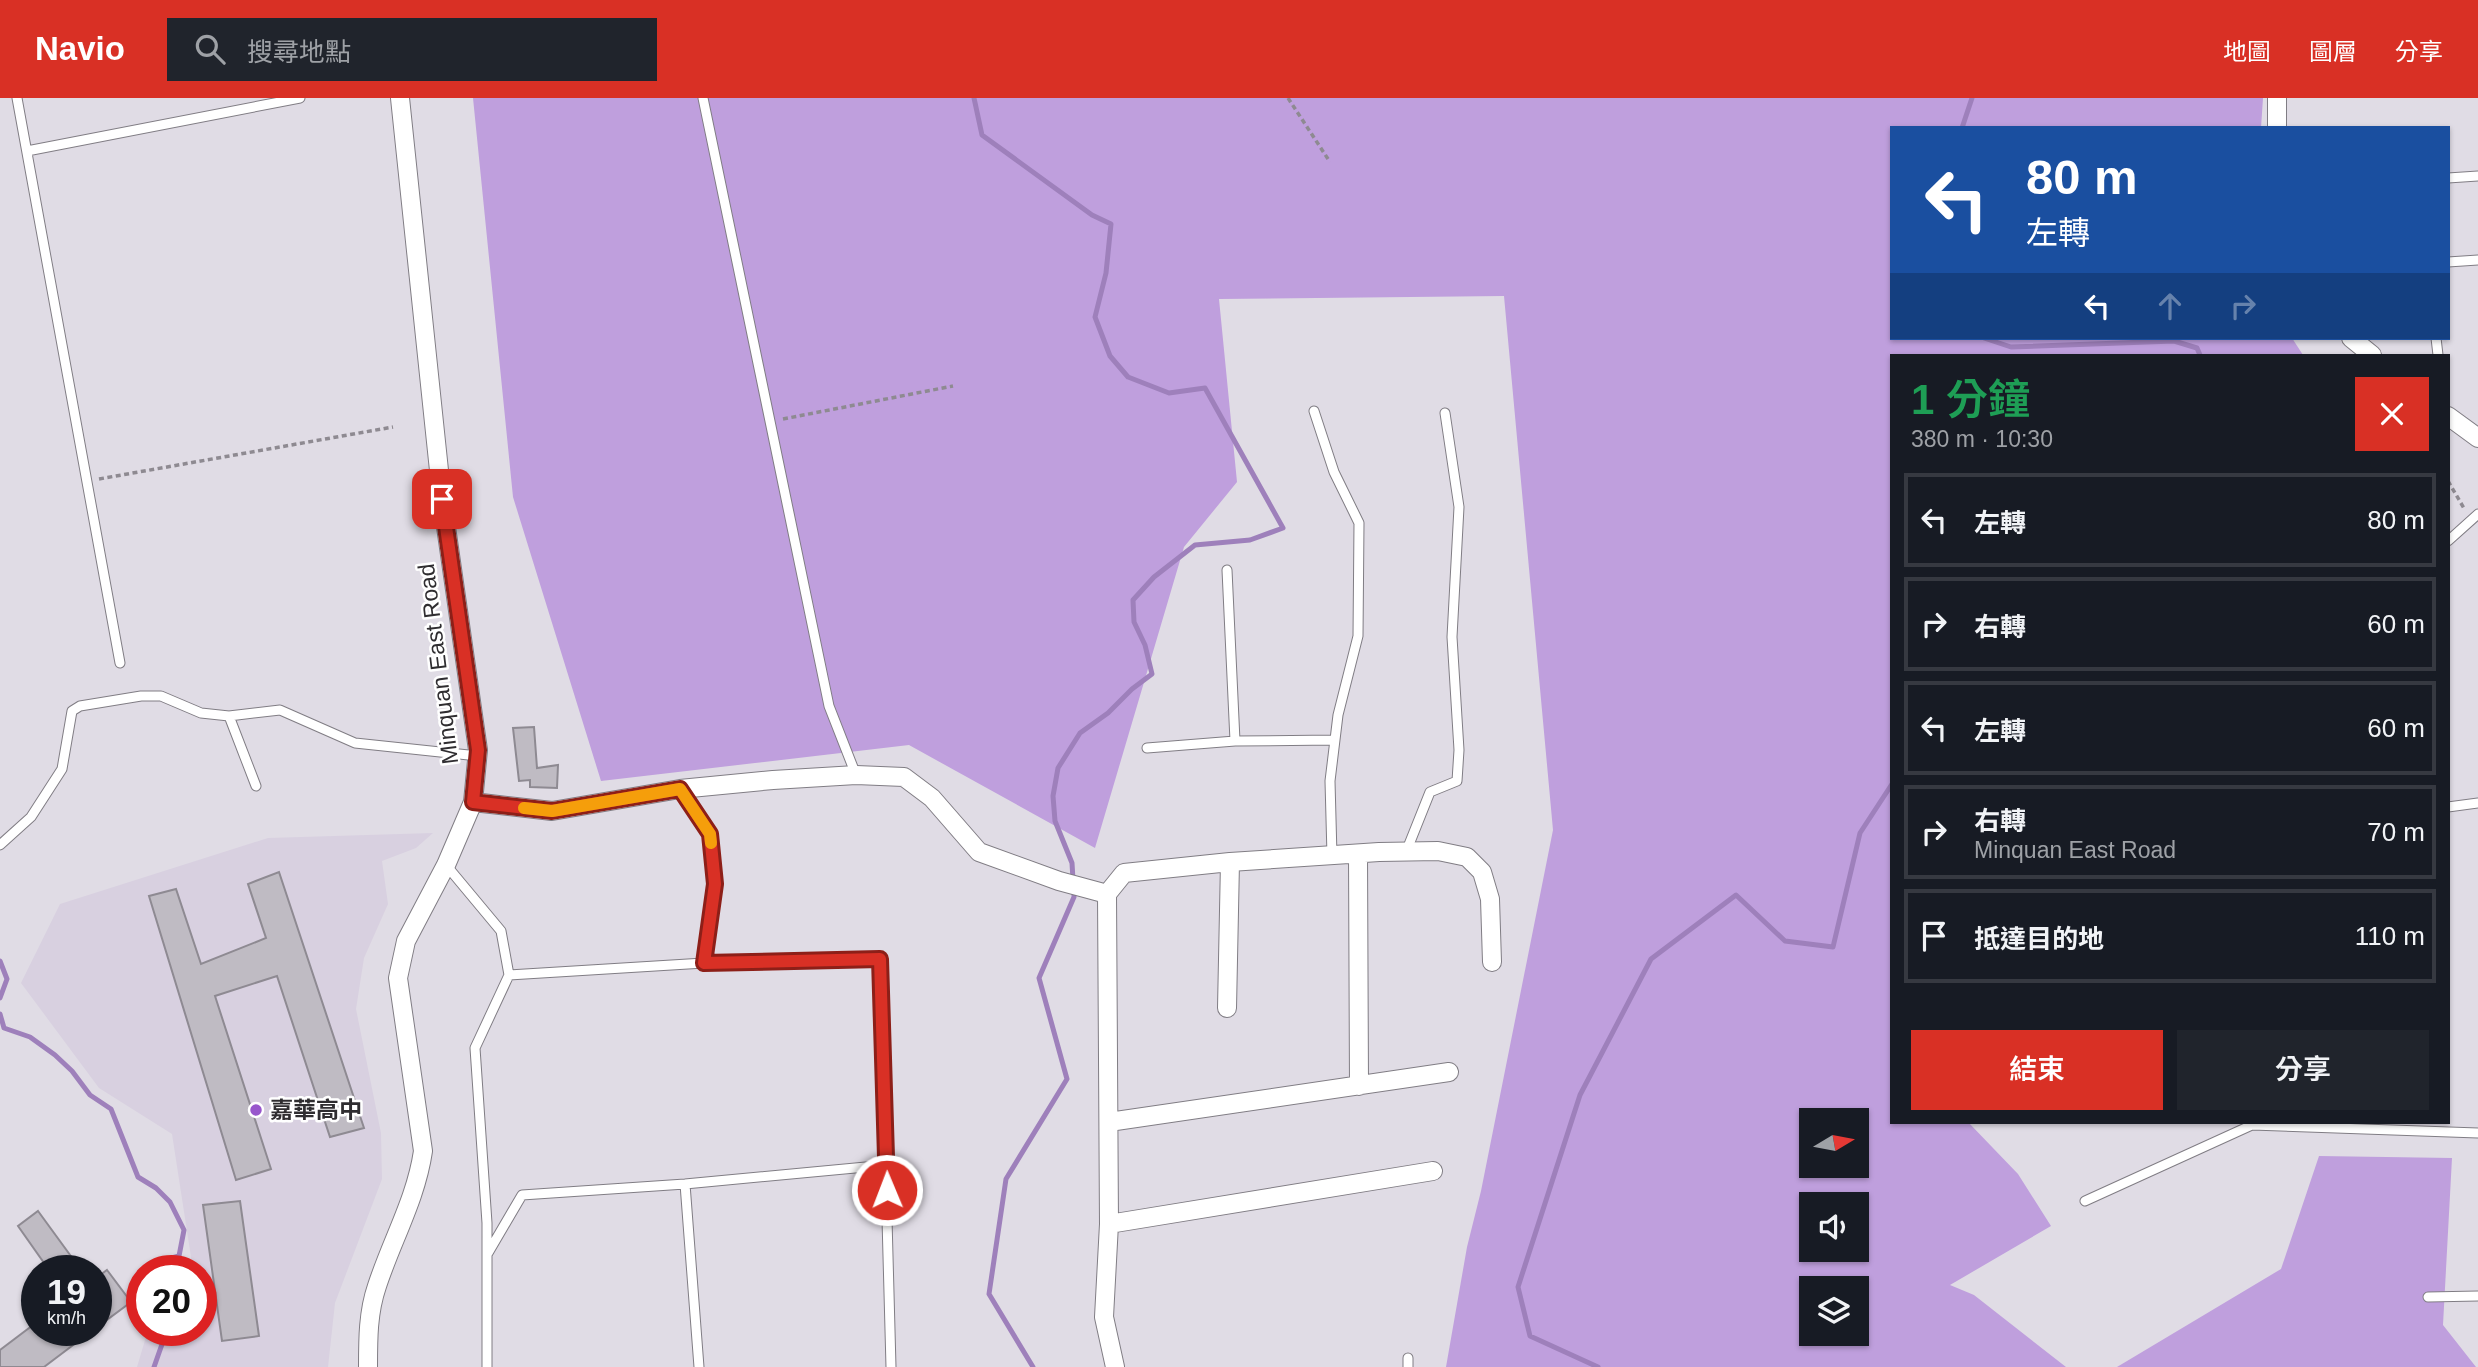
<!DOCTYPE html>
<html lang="zh-TW">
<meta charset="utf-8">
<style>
:root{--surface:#171b24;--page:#20242c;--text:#f1f3f6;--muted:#9ea1a6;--line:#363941;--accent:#d93025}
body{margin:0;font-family:Arial,"Noto Sans TC",sans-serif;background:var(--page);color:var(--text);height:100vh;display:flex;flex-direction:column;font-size:26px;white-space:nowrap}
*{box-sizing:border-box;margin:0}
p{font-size:23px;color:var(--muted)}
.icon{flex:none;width:38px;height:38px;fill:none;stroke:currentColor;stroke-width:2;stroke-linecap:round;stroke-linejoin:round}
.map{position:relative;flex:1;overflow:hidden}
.details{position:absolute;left:1890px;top:256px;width:560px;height:770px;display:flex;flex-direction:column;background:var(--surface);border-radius:0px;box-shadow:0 2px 5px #0004}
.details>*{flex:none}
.top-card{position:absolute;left:1890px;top:28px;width:560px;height:214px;border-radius:0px;box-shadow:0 2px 5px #0004;background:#1a4fa0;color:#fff;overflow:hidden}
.needle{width:46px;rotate:80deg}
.buttons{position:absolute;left:1799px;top:1010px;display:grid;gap:14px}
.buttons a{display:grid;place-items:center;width:70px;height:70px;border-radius:0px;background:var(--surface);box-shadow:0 2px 5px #0004;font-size:35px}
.speed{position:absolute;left:21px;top:1157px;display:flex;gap:14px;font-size:35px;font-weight:700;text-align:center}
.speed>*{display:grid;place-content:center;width:91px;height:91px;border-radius:50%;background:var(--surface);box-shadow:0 2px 5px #0004;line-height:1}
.speed small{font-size:18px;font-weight:400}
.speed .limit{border:10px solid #d22;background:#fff;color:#111}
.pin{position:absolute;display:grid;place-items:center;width:60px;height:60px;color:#fff;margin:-30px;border-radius:14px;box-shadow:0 4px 10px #0006}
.me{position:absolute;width:77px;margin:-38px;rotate:359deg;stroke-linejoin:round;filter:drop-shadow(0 0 5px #0008)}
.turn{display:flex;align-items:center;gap:24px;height:147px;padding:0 21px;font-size:32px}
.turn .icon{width:91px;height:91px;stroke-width:2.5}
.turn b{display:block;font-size:49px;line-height:60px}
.lanes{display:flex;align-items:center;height:66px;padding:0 21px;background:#0003;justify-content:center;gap:35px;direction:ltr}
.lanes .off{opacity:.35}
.round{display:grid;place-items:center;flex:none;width:74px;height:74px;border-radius:0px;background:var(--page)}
.headline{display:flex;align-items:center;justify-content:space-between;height:119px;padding:0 21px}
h1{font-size:42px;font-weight:600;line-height:52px;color:#1e9e55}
.button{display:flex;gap:14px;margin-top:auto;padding:14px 21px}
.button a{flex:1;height:80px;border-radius:0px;background:var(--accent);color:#fff;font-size:28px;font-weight:600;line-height:80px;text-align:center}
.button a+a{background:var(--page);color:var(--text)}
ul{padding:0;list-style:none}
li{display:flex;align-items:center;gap:21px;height:94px;margin:0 14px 10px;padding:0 7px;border:4px solid var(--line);border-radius:0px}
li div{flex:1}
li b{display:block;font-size:26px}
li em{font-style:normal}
header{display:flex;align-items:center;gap:42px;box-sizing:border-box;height:98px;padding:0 35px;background:var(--accent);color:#fff}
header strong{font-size:33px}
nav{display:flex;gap:38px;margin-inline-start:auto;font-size:24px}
.search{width:490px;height:63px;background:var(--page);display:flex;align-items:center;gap:18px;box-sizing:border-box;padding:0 24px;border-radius:0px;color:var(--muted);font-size:26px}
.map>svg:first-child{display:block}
.built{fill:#d8d0e0}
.forest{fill:#bf9fdd;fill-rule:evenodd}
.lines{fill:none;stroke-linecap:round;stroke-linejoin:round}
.stream{stroke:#9e80bb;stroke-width:5}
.building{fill:#bfbbc3;stroke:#8e8a92;stroke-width:2}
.service-casing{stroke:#807d84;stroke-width:11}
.minor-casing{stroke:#807d84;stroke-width:20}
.path{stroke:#8e8a91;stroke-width:3.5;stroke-dasharray:5 3.5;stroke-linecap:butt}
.service{stroke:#fff;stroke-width:9}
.minor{stroke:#fff;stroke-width:18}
.route-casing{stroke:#8d1f18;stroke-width:18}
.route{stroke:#d93025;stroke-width:12}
.slow{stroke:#f59e0b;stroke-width:12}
.poi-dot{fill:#9856cc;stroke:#fff;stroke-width:2.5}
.labels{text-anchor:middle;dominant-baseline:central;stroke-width:5;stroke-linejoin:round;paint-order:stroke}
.street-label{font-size:23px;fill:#2f2d30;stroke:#fff}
.poi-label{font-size:23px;font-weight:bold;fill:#2f2d30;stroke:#fff;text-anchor:start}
</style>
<header>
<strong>Navio</strong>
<div class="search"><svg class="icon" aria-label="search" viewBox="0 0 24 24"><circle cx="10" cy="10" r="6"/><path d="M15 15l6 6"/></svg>搜尋地點</div>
<nav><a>地圖</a><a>圖層</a><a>分享</a></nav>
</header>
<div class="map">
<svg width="2478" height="1269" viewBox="0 0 2478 1269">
<rect width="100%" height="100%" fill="#e0dce5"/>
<!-- built -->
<path class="built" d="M433 735 416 750 382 763 388 806 364 860 356 911 381 1035 382 1081 335 1205 328 1269H137L148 1232H201V1172H193L172 1036 99 990 21 885 60 806 268 740Z"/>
<!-- forest -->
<path class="forest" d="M473 0H2263L2261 30H1892V240H2292L2303 257H1892V1024H1968L2018 1076 2051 1128 1950 1187 1974 1197 2066 1269H1446L1467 1149 1481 1093 1553 732 1504 198 1219 201 1237 384 1184 449 1095 750 909 647 601 683 513 399ZM1811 1022H1857V1068H1811ZM1811 1106H1857V1152H1811ZM1811 1190H1857V1236H1811Z
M2319 1058 2452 1060 2443 1227 2476 1269H2117L2281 1171Z"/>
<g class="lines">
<!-- stream -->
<path class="stream" d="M974 0 982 37 1092 117 1111 126 1106 175 1095 219 1110 258 1128 279 1169 295 1205 290 1283 430 1250 442 1195 447 1154 479 1133 502 1134 524 1145 547 1152 576 1132 591 1108 615 1080 635 1058 670 1053 698 1055 723 1072 765 1073 782
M1962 30 1972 0
M1984 240 2011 249 2174 243 2197 250 2200 257
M0 863 7 881 0 900
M0 916 4 930 30 939 55 957 72 973 90 997 111 1011 138 1079 156 1090 170 1104 184 1132 179 1158 161 1163 155 1172
M154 1269 167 1232
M1033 1269 989 1196 1006 1081 1067 981 1039 880 1074 799V792
M1598 1269 1530 1238 1518 1189 1580 997 1651 861 1736 797 1785 843 1833 849 1860 735 1892 686"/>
</g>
<!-- building -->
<path class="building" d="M534 629 537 670 558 667 557 690 530 689V682L519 683 513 630Z
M279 774 364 1030 330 1039 277 878 215 898 271 1071 236 1082 149 798 176 791 201 866 266 840 248 786Z
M240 1103 259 1238 222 1243 203 1107Z
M38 1113 81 1172H49L18 1128Z
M107 1172 131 1204 96 1230V1180Z
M37 1224V1232H93L44 1269H0V1252Z"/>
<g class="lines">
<!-- service casing -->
<g class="service-casing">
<path id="service" d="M17 0 120 565
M703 0 829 608 856 677
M27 53 300 0
M2448 80 2478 78
M2448 164 2478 162
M2436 240 2438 257
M1314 313 1334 374 1359 425 1358 538 1338 617 1330 683 1332 758
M2448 443 2478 416
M1227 472 1235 643
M229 618 256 688
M1147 650 1235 643 1334 642
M680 691 710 736 715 786 704 865
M2448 709 2478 705
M0 747 31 719 62 671 72 613 80 608 141 598H161L201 615 229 618 280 612 355 645 478 658
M1406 754 1430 694 1457 683 1459 652 1452 539 1459 409 1445 315
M446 767 501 833 509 877 475 950 487 1125V1269
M509 877 704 865 880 861 891 1269
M685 1086 699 1269
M2085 1103 2252 1027 2478 1035
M488 1155 522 1097 685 1086 887 1067
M2428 1199 2478 1198
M1408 1269V1260"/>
</g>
<!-- minor casing -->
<g class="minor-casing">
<path id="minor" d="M2277 30V0
M2351 240 2372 257
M2448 318 2478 340
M473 704 552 713 680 691 773 682 856 677 904 679 932 700 979 754 1059 783 1107 796 1109 1126 1104 1219 1115 1269
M1358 756 1359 988
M1107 796 1124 775 1230 764 1379 754 1438 753 1467 759 1482 774 1490 801 1492 864
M1227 910 1230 764
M1109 1024 1449 974
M1109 1126 1433 1073
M368 1269C368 1241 368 1214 377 1188 392 1142 416 1101 423 1053L398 880 406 843 446 767 473 704 478 652 442 401 400 0"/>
</g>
<!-- path -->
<path class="path" d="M1288 0 1330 64
M783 321 953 288
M99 381 393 329
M2448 383 2465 412"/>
<!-- service -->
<use href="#service" class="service"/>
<!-- minor -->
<use href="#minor" class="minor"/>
</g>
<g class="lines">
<!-- route casing -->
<g class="route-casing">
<path id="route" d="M442 401 478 652 473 704 552 713 680 691 710 736 715 786 704 865 880 861 887 1092"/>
</g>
<!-- route -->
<use href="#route" class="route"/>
<!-- slow -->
<path class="slow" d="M524 710 552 713 680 691 710 736 711 745"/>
</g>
<!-- markers -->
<circle class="poi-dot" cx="256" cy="1012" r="7"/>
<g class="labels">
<!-- street labels -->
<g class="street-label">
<text transform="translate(438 566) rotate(-97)">Minquan East Road</text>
</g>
<!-- poi labels -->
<g class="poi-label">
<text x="270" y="1012">嘉華高中</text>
</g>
</g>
</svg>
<div class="buttons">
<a><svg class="needle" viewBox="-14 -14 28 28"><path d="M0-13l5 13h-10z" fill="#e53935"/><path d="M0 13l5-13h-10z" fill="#9ea1a6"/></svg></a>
<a><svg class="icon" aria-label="sound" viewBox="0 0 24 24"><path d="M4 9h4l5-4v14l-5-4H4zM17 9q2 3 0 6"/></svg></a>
<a><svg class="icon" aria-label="layers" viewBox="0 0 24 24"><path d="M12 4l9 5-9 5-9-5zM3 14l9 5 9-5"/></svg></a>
</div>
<div class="speed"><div>19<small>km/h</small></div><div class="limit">20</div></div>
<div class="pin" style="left:442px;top:401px;background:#d93025"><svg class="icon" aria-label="arrive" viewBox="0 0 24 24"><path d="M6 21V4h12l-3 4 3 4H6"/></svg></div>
<svg class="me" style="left:887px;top:1092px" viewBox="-20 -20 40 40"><circle r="17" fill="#d93025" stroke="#fff" stroke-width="3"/><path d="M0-11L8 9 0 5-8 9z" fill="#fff"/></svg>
<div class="top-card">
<div class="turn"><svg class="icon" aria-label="left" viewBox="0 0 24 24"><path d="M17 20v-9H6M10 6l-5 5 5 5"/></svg><div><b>80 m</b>左轉</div></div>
<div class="lanes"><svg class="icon" aria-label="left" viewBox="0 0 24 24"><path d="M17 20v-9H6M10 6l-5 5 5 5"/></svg><svg class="icon off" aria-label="ahead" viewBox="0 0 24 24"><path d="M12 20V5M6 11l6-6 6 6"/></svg><svg class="icon off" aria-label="right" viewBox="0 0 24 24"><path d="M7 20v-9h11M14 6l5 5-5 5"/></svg></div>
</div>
<section class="details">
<div class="headline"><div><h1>1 分鐘</h1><p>380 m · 10:30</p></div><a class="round" style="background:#d93025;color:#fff"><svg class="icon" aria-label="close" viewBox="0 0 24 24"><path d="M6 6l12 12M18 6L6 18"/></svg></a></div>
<ul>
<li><svg class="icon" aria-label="left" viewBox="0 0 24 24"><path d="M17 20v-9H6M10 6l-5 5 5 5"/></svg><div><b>左轉</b></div><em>80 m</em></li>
<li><svg class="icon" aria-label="right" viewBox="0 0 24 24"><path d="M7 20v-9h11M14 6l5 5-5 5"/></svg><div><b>右轉</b></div><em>60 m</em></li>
<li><svg class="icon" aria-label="left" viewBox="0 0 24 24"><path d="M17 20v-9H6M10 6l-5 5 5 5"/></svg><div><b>左轉</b></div><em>60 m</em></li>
<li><svg class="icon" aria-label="right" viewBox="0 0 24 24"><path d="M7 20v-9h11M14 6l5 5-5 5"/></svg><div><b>右轉</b><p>Minquan East Road</p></div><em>70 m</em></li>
<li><svg class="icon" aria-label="arrive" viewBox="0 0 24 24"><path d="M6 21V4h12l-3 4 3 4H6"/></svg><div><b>抵達目的地</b></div><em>110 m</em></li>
</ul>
<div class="button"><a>結束</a><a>分享</a></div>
</section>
</div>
